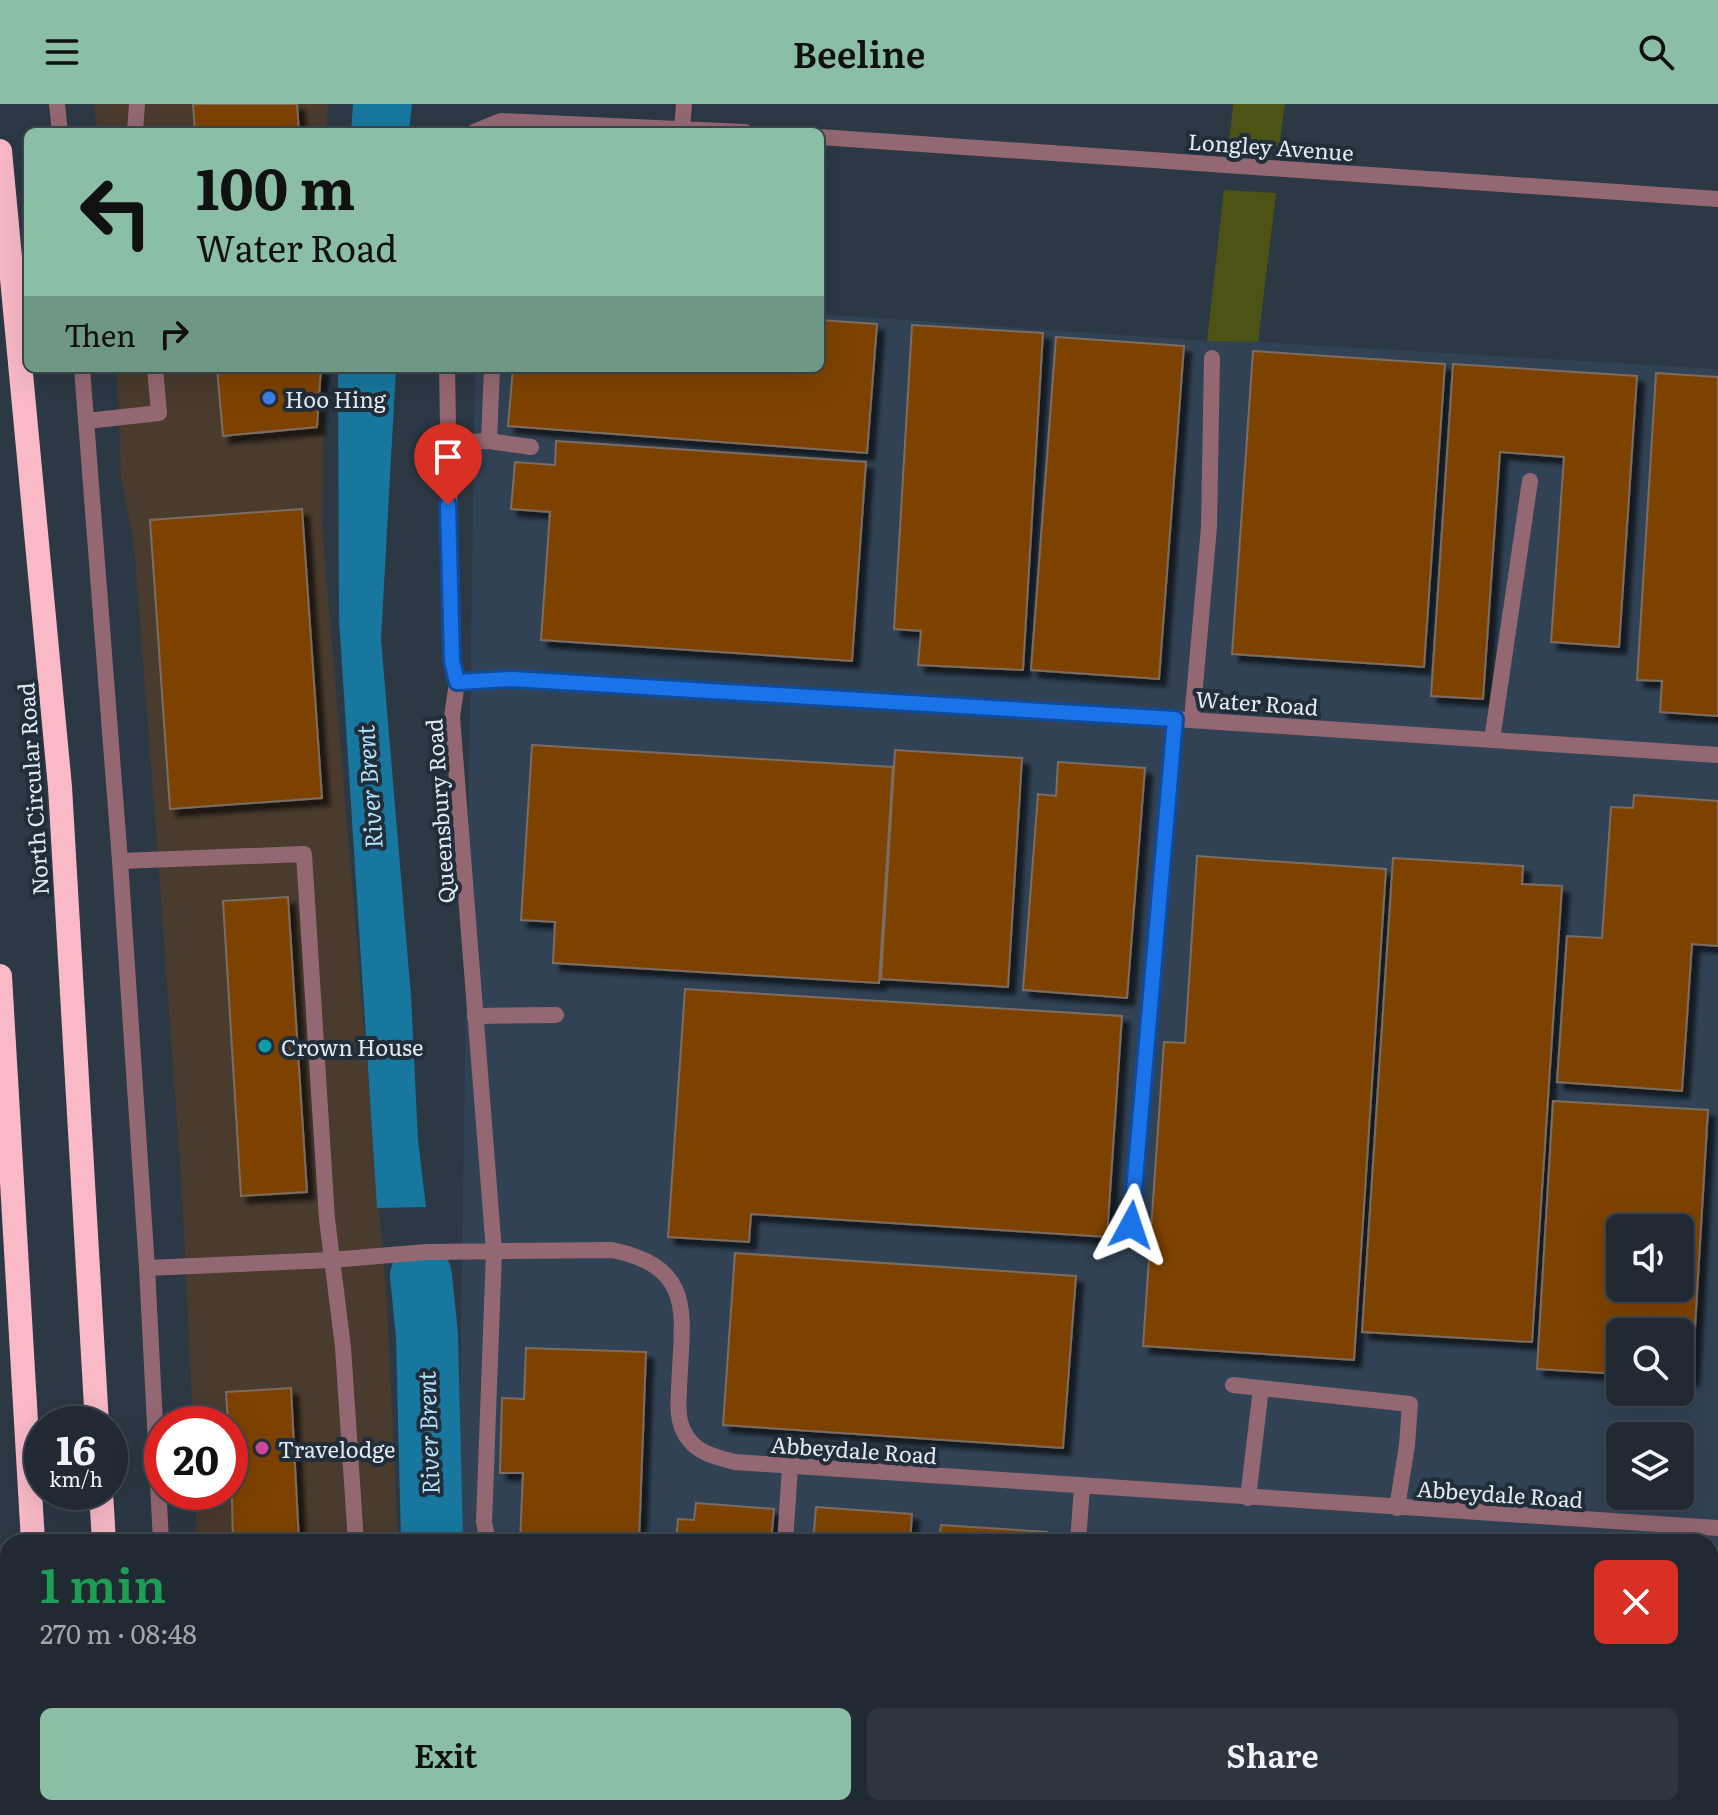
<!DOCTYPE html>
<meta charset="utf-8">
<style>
:root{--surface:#212a33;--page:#2d363f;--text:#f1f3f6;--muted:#a2a7ac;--line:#3e464e;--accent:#8abfa5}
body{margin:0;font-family:Literata,serif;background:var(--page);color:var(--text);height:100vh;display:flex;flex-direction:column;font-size:30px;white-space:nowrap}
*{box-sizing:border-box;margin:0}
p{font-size:26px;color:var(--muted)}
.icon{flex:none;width:44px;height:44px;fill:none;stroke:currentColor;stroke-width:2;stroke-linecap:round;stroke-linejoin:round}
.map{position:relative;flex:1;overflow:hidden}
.panel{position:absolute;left:0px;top:1430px;width:1718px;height:282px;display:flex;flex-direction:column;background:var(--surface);border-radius:24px 24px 0 0;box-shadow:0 8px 32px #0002,0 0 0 2px var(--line)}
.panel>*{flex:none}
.guide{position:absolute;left:24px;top:24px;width:800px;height:244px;border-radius:12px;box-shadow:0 8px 32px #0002,0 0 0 2px var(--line);background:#8abfa5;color:#111;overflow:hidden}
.controls{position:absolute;left:1606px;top:1110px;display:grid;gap:16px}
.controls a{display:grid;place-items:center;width:88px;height:88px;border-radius:12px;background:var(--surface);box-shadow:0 8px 32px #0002,0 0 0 2px var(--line);font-size:40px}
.speed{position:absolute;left:24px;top:1302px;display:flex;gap:16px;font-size:40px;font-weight:700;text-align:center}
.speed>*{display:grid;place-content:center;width:104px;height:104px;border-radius:50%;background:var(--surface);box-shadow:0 8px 32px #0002,0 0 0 2px var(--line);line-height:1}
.speed small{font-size:20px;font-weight:400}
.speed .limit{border:12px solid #d22;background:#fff;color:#111}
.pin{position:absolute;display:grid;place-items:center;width:68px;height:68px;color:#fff;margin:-82px -34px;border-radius:50% 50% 50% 0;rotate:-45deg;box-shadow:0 0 8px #0007}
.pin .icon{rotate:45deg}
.me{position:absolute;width:88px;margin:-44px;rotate:5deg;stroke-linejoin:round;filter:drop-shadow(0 0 6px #0008)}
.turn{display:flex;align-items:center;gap:28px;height:168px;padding:0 40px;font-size:36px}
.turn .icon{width:104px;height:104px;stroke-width:2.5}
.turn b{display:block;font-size:56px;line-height:68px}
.then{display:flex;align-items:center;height:76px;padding:0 40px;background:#0003;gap:16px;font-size:30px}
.round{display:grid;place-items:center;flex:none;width:84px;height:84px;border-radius:12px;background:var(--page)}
.headline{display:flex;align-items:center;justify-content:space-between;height:136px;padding:0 40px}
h1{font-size:48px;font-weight:600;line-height:60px;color:#1e9e55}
.primary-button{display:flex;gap:16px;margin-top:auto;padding:16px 40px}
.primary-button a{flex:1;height:92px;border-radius:12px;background:var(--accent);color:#111;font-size:32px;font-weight:600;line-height:92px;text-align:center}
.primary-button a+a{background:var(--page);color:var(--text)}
header{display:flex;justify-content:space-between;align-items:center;height:104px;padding:0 40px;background:var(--accent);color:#111;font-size:36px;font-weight:600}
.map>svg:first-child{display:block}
.commercial{fill:#493b2d}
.built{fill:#314254;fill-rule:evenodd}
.green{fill:#4d5315}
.water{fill:#17779f}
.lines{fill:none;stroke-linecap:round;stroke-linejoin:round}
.river{stroke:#17779f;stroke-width:62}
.building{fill:#7d4305;stroke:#7d6c60;stroke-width:2;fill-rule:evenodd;filter:url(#shadow)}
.lane{stroke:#946872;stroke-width:16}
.street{stroke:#946872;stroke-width:16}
.highway{stroke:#f9b9c7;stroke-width:24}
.route-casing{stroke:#114b97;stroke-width:20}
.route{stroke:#1a73e8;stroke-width:14}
.shop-dot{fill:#3f7fe0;stroke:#222d3a;stroke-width:3}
.culture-dot{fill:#0f9aa8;stroke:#222d3a;stroke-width:3}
.hotel-dot{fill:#d1479c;stroke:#222d3a;stroke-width:3}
.labels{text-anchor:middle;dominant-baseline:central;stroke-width:8;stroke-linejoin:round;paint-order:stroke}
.street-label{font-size:22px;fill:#e1e9f1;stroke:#222d3a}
.poi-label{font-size:22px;fill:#e1e9f1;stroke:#222d3a;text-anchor:start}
.water-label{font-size:24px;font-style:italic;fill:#b0e2fd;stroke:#222d3a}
</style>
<header><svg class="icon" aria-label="menu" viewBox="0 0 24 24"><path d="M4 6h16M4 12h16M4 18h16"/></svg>Beeline<svg class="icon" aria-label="search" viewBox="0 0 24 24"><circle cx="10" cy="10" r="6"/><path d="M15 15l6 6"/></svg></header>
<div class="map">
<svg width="1718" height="1711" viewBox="0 0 1718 1711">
<defs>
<filter id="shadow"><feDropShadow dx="7" dy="7" stdDeviation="2" flood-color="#0009"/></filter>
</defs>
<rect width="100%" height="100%" fill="#2c3844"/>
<!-- commercial -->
<path class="commercial" d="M94 0H328L327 28H97Z
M117 264H324L322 421 387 1199 398 1438H197L195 1388H230V1320H193L182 1088 156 726 134 441 121 374Z
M201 1704H410V1711H201Z"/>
<!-- built -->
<path class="built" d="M820 210 1207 237 1258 238 1718 265V1664L1710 1665V1438H458L475 264H820ZM1620 1124H1680V1184H1620ZM1620 1228H1680V1288H1620ZM1620 1332H1680V1392H1620Z
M0 1424 7 1562 0 1655Z
M456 1704H1489L1410 1711H456Z"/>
<!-- green -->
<path class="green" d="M1233 0H1285L1279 43 1229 39Z
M1224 86 1276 89 1258 238 1207 237Z"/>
<!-- water -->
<path class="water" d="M353 0H412L409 28H351Z
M338 264H396L381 535 411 892 418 1036 426 1103 377 1104 339 514Z"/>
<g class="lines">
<!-- river -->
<path class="river" d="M421 1172 427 1231 432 1438
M437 1704 438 1711"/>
</g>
<!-- building -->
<path class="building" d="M193 0H297L299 28H195Z
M820 216 877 220 867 349 508 322 513 264H820Z
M912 221 1043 229 1023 566 918 561 921 527 894 525Z
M1056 233 1184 242 1159 575 1031 566Z
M1253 247 1445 260 1424 563 1232 550Z
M1453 260 1637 272 1619 543 1551 538 1564 353 1500 348 1483 595 1431 592Z
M217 264H321L317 323 223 332Z
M1656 269 1718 273V612L1660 608 1662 577 1637 576Z
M556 337 866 358 852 557 541 536 550 408 511 405 515 358 555 361Z
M302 405 322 694 170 705 150 416Z
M532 641 893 663 879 879 553 859 555 818 521 816Z
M895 646 1022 654 1008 883 881 875Z
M1058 658 1145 664 1127 894 1023 886 1038 690 1056 692Z
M1634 691 1718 697V842L1692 840 1682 987 1557 978 1567 832 1602 834 1611 703 1633 704Z
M1197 752 1386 765 1354 1256 1143 1242 1164 938 1185 939Z
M1393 754 1523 762 1522 780 1562 782 1532 1238 1362 1228Z
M288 793 307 1088 241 1092 223 797Z
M685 885 1122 912 1107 1133 751 1110 749 1138 668 1133Z
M1553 997 1708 1006 1692 1274H1680V1228H1620V1270L1537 1265ZM1620 1124H1680V1184H1620Z
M735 1149 1076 1172 1063 1344 723 1321Z
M526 1244 646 1248 639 1438H520L523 1369H500L502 1294 524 1295Z
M291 1284 299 1438H233L230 1320H228L226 1288Z
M696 1399 774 1405 771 1438H676L678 1415 694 1416Z
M816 1403 912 1410 910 1438H813Z
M941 1421 1047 1428 1046 1438H939Z
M1710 1468 1718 1469V1620L1710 1619Z
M495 1704H594V1711H495Z
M630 1704H750V1711H629Z
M778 1704H890V1711H778Z
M893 1704H987V1711H892Z
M1155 1704H1314L1313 1711H1244Z"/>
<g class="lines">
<!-- lane -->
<path class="lane" d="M135 28 137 0
M87 317 159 309 155 264
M489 337 492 264
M447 339 489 337 531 343
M1192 616 1209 423 1212 254
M1492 636 1530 377
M120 757 304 750 327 1115 343 1243 356 1438
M475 912 556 911
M1131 1121 1175 615
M1233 1281 1410 1300 1407 1341 1397 1404
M1248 1394 1261 1284
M488 1438 484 1418 494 1147
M785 1438 790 1363
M1078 1438 1082 1383
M375 1704V1708
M765 1711V1704"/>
<!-- street -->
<path class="street" d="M57 0 60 28
M682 24 684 0
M474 28 501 17 745 28
M820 33 1718 95
M82 264 120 757 147 1164 161 1438
M447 264 452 557 457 578 452 613 494 1147
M457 578 512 575 1175 615 1718 651
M147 1164 331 1156 426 1148 612 1146C699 1164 681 1214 679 1286 678 1302 677 1319 687 1333 698 1350 717 1353 735 1358L1718 1424
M165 1704 166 1711"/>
<!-- highway -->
<path class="highway" d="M0 47 60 683 97 1320
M0 872 33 1438
M101 1388 104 1438
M27 1711V1704
M107 1711V1704"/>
</g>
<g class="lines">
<!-- route casing -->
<g class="route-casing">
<path id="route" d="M448 401 452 557 457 578 512 575 1175 615 1131 1121"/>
</g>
<!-- route -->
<use href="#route" class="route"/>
</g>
<!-- markers -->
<circle class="shop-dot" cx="269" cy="294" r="8"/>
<circle class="culture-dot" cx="265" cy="942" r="8"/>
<circle class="hotel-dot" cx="262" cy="1344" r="8"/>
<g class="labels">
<!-- street labels -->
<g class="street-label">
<text transform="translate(1271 42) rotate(4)">Longley Avenue</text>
<text transform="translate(1257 598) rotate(4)">Water Road</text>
<text transform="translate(32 685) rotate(-94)">North Circular Road</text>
<text transform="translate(439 707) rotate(-94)">Queensbury Road</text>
<text transform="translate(854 1345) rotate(4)">Abbeydale Road</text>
<text transform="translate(1500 1389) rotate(4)">Abbeydale Road</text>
</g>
<!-- poi labels -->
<g class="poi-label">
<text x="285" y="294">Hoo Hing</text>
<text x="281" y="942">Crown House</text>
<text x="278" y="1344">Travelodge</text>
</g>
<!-- water labels -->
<g class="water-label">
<text transform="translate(368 683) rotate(-94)">River Brent</text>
<text transform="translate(427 1329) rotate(-92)">River Brent</text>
</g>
</g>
</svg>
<div class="controls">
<a><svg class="icon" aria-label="sound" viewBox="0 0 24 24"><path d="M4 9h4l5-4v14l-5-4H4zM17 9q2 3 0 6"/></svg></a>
<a><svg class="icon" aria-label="search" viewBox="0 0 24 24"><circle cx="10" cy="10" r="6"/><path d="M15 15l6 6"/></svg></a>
<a><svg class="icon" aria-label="layers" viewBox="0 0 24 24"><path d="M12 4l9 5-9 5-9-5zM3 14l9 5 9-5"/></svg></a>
</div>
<div class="speed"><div>16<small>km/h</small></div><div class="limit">20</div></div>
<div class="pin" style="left:448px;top:401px;background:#d93025"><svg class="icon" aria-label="arrive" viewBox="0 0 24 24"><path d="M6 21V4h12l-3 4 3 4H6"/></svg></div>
<svg class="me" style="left:1131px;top:1121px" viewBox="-20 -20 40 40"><path d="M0-17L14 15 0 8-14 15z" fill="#1a73e8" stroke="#fff" stroke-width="4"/></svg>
<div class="guide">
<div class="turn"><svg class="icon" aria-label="left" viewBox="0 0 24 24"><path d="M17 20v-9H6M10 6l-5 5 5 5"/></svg><div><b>100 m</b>Water Road</div></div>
<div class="then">Then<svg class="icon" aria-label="right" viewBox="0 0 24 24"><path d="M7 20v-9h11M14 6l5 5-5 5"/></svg></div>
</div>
<section class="panel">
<div class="headline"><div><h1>1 min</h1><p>270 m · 08:48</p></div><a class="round" style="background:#d93025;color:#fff"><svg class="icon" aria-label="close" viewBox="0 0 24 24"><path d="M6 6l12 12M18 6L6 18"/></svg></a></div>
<div class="primary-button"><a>Exit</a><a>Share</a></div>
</section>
</div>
